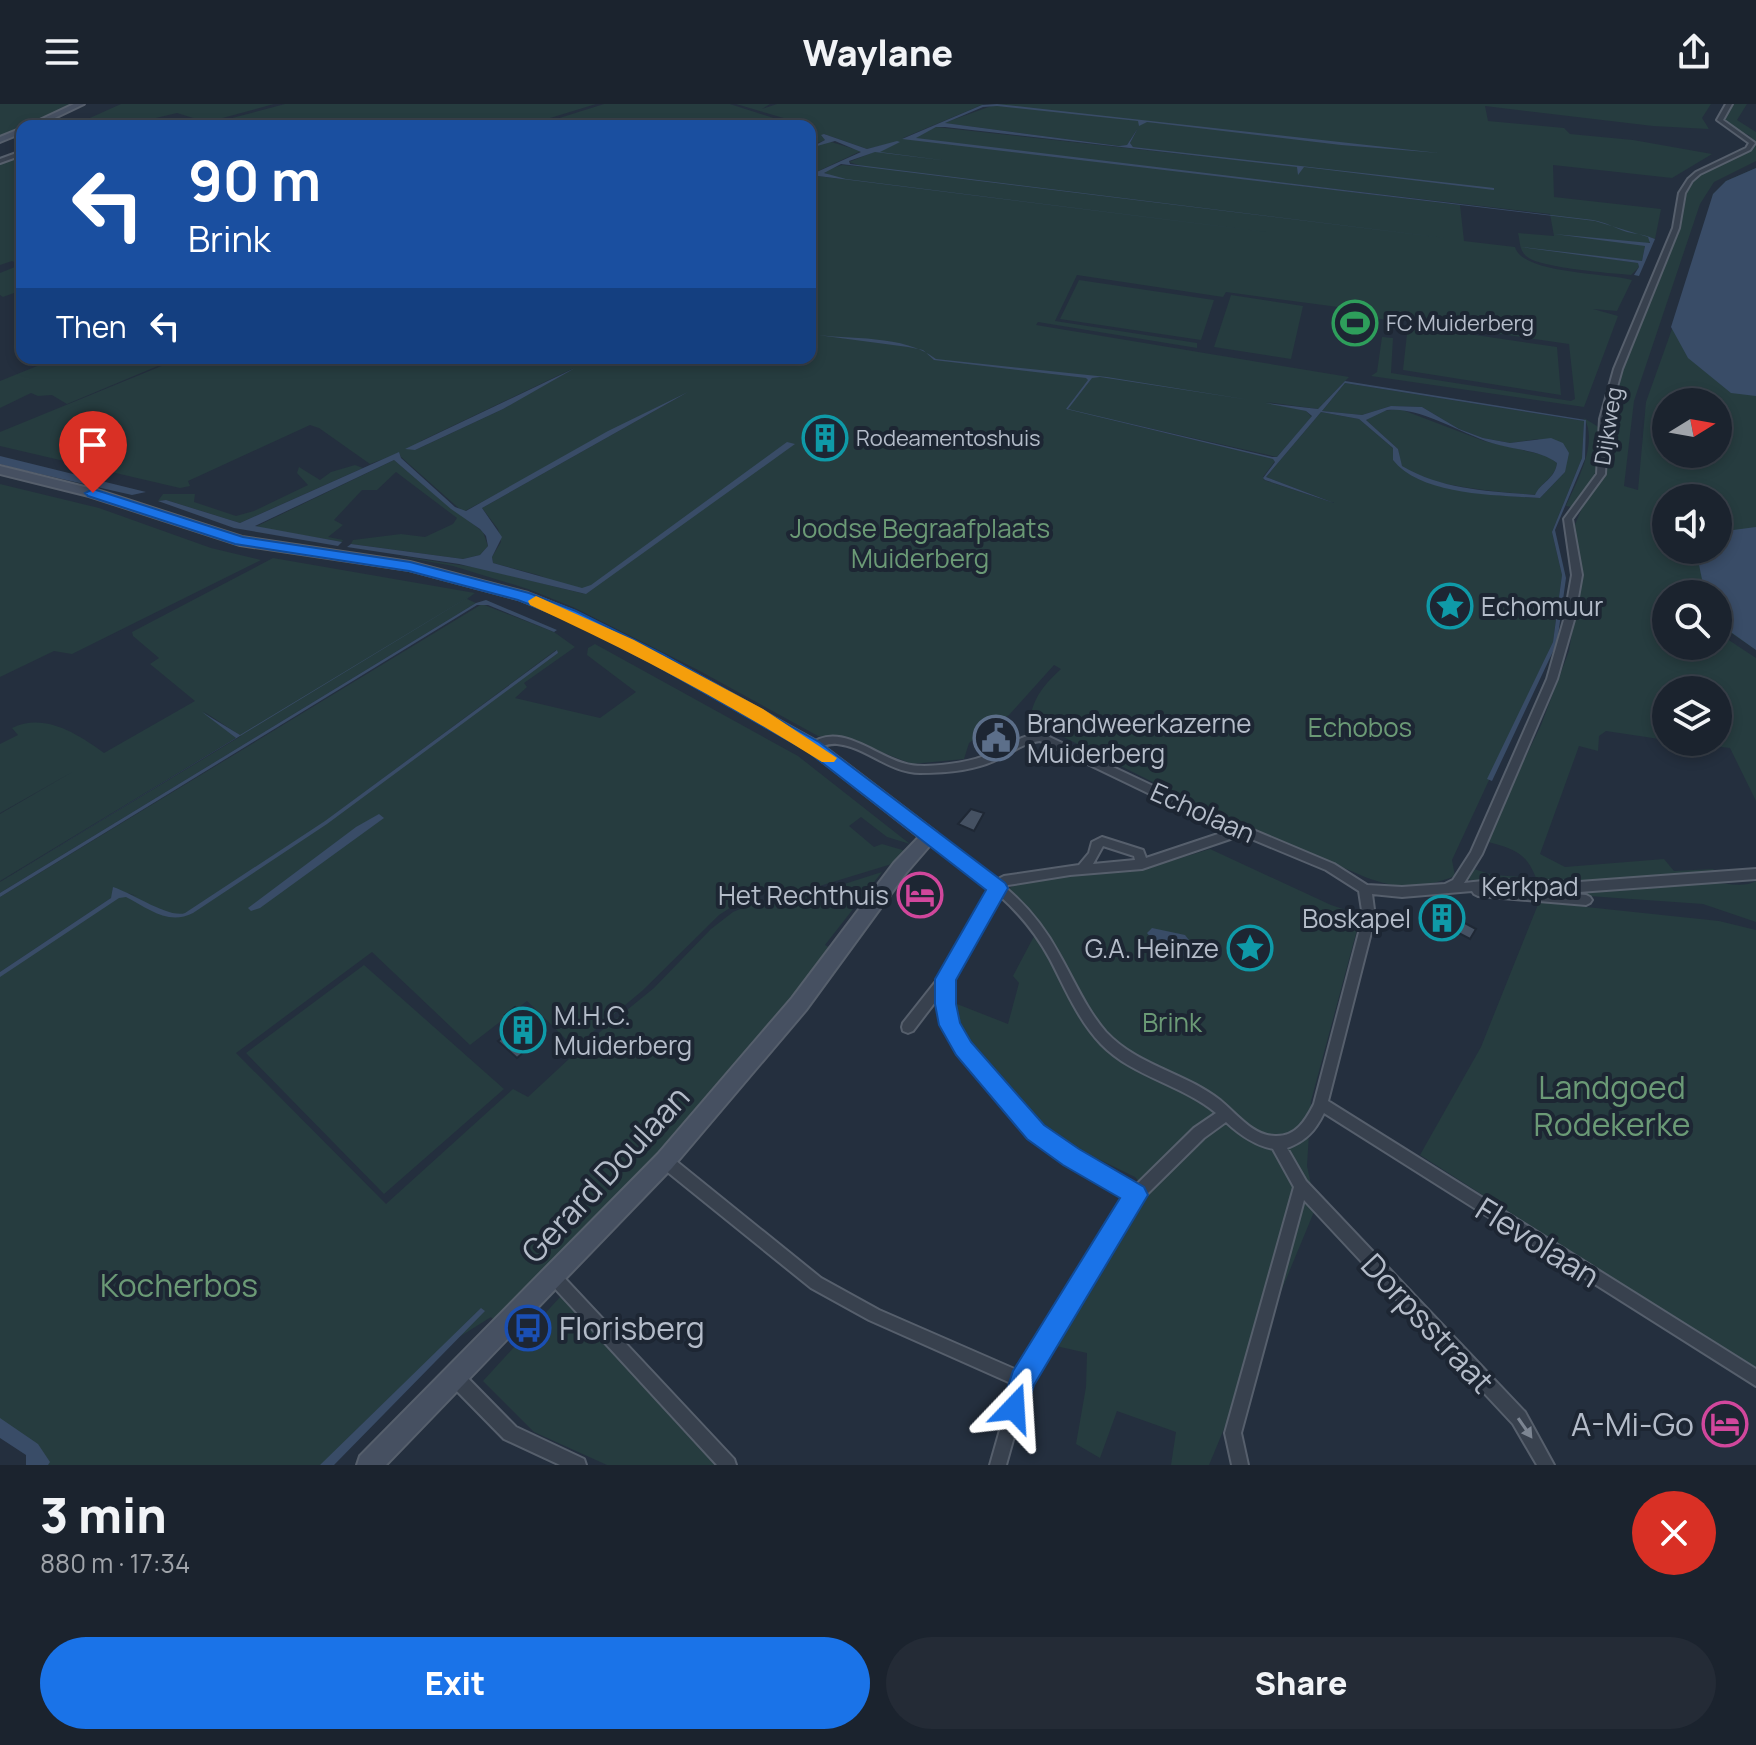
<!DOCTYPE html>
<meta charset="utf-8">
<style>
:root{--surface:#1b232e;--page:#242b36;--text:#f1f3f6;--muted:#a0a4aa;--line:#39404a;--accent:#1a73e8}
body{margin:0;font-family:Manrope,sans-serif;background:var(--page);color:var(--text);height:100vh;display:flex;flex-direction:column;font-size:30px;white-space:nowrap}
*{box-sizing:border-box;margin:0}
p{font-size:26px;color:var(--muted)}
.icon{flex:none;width:44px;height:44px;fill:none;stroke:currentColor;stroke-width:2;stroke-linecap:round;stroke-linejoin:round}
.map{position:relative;height:1361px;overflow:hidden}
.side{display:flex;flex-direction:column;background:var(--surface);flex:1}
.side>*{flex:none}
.guide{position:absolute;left:16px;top:16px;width:800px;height:244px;border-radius:16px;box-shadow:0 4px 12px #0003,0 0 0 2px var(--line);background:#1a4fa0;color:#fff;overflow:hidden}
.needle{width:52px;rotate:79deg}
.buttons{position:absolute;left:1652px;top:284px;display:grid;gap:16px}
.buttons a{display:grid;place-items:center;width:80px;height:80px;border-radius:50%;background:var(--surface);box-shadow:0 4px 12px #0003,0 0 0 2px var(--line);font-size:40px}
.pin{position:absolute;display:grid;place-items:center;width:68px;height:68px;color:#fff;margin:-82px -34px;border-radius:50% 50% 50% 0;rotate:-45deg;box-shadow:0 0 8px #0007}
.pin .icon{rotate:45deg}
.me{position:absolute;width:88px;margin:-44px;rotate:20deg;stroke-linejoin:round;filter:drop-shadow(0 0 6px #0008)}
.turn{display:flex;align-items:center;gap:28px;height:168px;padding:0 40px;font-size:36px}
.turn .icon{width:104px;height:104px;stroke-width:2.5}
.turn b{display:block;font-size:56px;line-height:68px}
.then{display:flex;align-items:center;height:76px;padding:0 40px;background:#0003;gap:16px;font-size:30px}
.round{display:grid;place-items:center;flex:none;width:84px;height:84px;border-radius:42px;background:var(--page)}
.summary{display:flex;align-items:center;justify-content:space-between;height:136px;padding:0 40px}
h1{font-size:48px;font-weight:800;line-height:60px}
.action{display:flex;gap:16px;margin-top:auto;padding:16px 40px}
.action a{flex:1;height:92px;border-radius:48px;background:var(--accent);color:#fff;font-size:32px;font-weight:800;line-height:92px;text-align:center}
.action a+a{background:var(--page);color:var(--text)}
header{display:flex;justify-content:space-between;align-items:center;height:104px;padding:0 40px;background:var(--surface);font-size:36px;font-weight:800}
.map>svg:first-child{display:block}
.green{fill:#263c3f;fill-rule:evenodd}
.water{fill:#394c67;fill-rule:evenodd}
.building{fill:#455162;stroke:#1f2835;stroke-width:2}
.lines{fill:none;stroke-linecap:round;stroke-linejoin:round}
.street-casing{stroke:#565f6c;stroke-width:4}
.secondary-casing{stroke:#565f6c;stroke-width:4}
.street{fill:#38414e;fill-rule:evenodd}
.secondary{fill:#465061;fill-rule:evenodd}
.oneway{fill:#7c8592}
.route{fill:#1a73e8;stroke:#114b97;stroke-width:2}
.slow{fill:#f59e0b}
.labels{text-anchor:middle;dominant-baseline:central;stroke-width:8;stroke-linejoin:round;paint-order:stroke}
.far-poi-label{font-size:22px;fill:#b4bcc9;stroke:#1d2633;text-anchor:start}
.far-street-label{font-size:22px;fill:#b4bcc9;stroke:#1d2633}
.park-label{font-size:26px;fill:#6b9a76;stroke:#1d2633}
.poi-label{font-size:26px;fill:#b4bcc9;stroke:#1d2633;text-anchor:start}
.street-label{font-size:26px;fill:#b4bcc9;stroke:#1d2633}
.near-park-label{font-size:32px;fill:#6b9a76;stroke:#1d2633}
.near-street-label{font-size:32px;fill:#b4bcc9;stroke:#1d2633}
.near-poi-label{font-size:32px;fill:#b4bcc9;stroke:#1d2633;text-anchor:start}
</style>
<header><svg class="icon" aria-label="menu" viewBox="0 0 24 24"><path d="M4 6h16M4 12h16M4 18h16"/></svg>Waylane<svg class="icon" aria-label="share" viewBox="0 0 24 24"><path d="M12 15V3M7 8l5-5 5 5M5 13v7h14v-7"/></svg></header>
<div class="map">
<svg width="1756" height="1361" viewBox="0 0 1756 1361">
<rect width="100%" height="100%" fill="#242f3e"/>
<!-- green -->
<path class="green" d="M0 0H75L0 33Z
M121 0H274L215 16 203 17 177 9 122 22H72Z
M285 0H596L524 22H241L217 18Z
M604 0H730L795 21 787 15 736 0H770L762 5 777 0H984L903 34 917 36 916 32 936 23 1208 53 1133 43 1130 39 1138 24 1127 41 1119 42 944 19 997 0H1711L1702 14 1709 25 1653 22 1485 2 1488 17 1564 24 1570 30 1633 36 1712 50 1672 74 1553 61 1554 93 1661 105 1655 135 1649 133 1651 137 1645 142 1642 157 1584 151 1638 159 1639 163 1631 171C1610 169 1539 164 1526 152 1519 146 1520 136 1518 129L1554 132 1550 110 1170 66 1460 101 1464 137 1515 143C1522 170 1608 169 1632 176L1617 207 1593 205 1618 212 1584 303 1371 272 1377 268 1382 233 1393 234 1391 269 1571 297 1575 295 1569 240 1399 215 1398 218 1346 209V205L1338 203 1226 188 1223 193 1077 171 1055 217 1197 239V244L1038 218 1036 221 1349 273 1318 305 1266 298 1306 307 1312 313 1277 353 1104 314 1273 355 1275 357 1263 373 1264 376 1334 399 1266 373 1321 308 1359 315 1393 344V356C1439 391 1485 390 1540 394L1565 368 1538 335 1510 339 1483 334 1459 325 1422 303 1391 302 1362 311 1322 307 1345 279 1584 317 1582 354 1552 428 1562 471 1553 538 1452 756 1455 772C1420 785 1400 786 1365 773L1198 701 1030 616C1033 593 1045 580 1061 565L1054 561 1009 611 969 639 964 655 912 660 845 634 818 632 698 566 575 504 528 485 453 462 393 451 480 464 585 490 538 471 493 459 492 453 501 438 498 425 482 404 688 288 463 408 401 353 399 349 370 360 319 324 310 321 188 377 190 382 180 384 0 342V328L181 254H810V75L818 72 840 75 828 72 824 67 842 61 865 63 849 58 898 38 867 45 824 30 825 36 810 42V27L815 29 810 22H534ZM574 264 503 305 415 346 421 337Z
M1733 0H1747L1737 16 1756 28V57L1714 78 1700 100 1634 297 1624 382 1638 386 1646 298 1703 138 1713 90 1726 77 1756 64V546L1718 520V490H1666V542H1718V529L1756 554V697L1730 644 1679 638H1718V586H1666V636L1606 627 1599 632 1598 647 1579 642 1540 750 1565 763 1664 755 1674 767 1713 765 1717 770 1560 780 1474 778 1469 775V770L1474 765 1493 771 1536 774C1525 746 1512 745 1485 737L1541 621 1569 547 1579 485 1574 423 1584 399 1607 364 1610 309 1619 276 1679 124 1684 93 1698 71 1754 43 1750 32 1724 18 1723 12ZM1666 298H1718V350H1666ZM1666 394H1718V446H1666Z
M828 37 861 47 810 71V44Z
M22 50V186L3 193 0 191V169L20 161 12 157 0 161V59Z
M1079 176 1214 196 1201 236 1060 215Z
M1231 191 1303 202 1291 255 1214 243Z
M1408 221 1557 243 1561 291 1403 266Z
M57 254H177L67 300 52 291 38 292 31 289 0 304V277Z
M1400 305 1484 337 1548 352 1557 359C1555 375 1540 378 1536 391 1513 389 1405 382 1399 357 1398 353 1399 349 1398 345L1366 316 1382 307Z
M1584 314 1600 324 1601 361 1572 403 1566 402C1576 379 1599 339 1584 314Z
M394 356 483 428 488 442 480 451 463 455 351 440 353 436 401 430 425 433 453 420 457 414 396 368 377 386H362L334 416 343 421 328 433 343 436 342 438 255 423Z
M355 361 363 364 240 419 166 396 158 397 163 390H195L194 398 236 412 254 407 308 381 297 369 299 363 320 376 331 368Z
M0 380 99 404 211 444 261 456 72 550 54 547 0 573Z
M273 454 475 489 467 495 476 499 0 789V778L241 632 203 607 236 634 0 777V710L74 667 0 709V640L18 631 12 624C44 608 78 630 104 649L195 597 150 560 159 554 133 532 132 528Z
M482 500 554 528 575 543 524 579 527 583 515 594 600 614 636 588 587 551 588 544 595 540 798 652 910 740 887 733 861 713 849 722 874 743 882 740 906 747 895 759 813 784 747 793 719 811 642 887 589 931 572 941 527 897 470 941 372 848 236 949 386 1100 513 985 528 993 584 941 654 884 711 825 733 808 756 798 816 789 882 768 825 841 830 844 765 932 665 1044 495 1217 491 1213 440 1245 348 1334 326 1361H34L35 1359 0 1323V871L122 789 138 792 112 785 115 789 111 794 0 868V793ZM556 546 558 549 327 716Z
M1210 745 1331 801 1361 811 1311 997 1307 1062 1316 1103 1209 1361H1171L1176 1328 1117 1307 1100 1354 1076 1340 1086 1283 1087 1249 1047 1240 1148 1088 1135 1073 1055 1034 965 936 952 906 957 900 1008 920 1019 879 1013 872 1041 819 1009 784 1026 776 1148 764Z
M1756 777V818L1703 800 1515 787C1581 787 1647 783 1713 779 1727 779 1744 784 1756 777Z
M1539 798 1719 817 1756 826V1266L1420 1051 1481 943Z
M364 861 504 985 384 1090 246 949Z
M561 1192 715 1361H607L534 1328 483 1277Z"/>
<!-- water -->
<path class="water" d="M997 0 1439 49 1341 41 1147 18 1139 22 1138 17 997 2 983 3 945 19 1119 42 1127 41 1138 24 1130 39 1133 43 1494 84V86L1304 63 1298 71 1297 63 945 23H936L916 34 1593 116C1605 118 1615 124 1627 128 1637 130 1646 131 1655 135L1639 172 1634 171 1639 163 1638 159 1521 143 1642 157 1645 142 1554 130 1650 139 1648 133 1595 117 902 35 982 1Z
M824 30 867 45 897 37 900 38 880 48 949 57 875 48 849 57 850 60 1453 135 841 60 824 69 846 75 1417 147 818 72 810 75V71L861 48 835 37 810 44 825 36 821 31Z
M1756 64V292L1731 289 1688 254 1671 223 1713 90 1726 77Z
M810 230C849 236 904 230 936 255L1107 273 1250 296 1100 273 1092 274 1068 305 1272 353H1277L1312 312 1306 307 1265 299 1318 305 1345 277 1586 316 1585 355 1555 426 1566 474 1557 539 1492 677 1487 675 1553 538 1562 471 1552 428 1582 354 1584 317 1345 279 1322 307 1362 311 1391 302 1422 303 1459 325 1483 334 1510 339 1551 334 1563 339 1569 349 1565 368 1540 394C1498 391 1421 392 1393 356V344L1359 315 1321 308 1266 373 1334 399 1265 376 1263 374 1275 358 1273 355 1066 305 1088 276 1086 274 934 256 923 246 908 243ZM1387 306C1422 302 1464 332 1499 341 1518 346 1542 347 1557 359 1555 375 1541 378 1535 391 1489 387 1443 386 1402 362L1398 345 1366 316Z
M575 264 503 305 415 346 405 345Z
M688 288 482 404 502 433 492 453 493 459 582 484 591 481 787 338 795 340 586 490 459 460 347 443 351 440 463 455 480 451 488 442 486 432 480 425 451 405 394 356 255 422 342 438 338 442 234 424 158 397 166 396 240 419 399 348 401 354 455 403 466 407 608 327Z
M0 352 146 388 132 391 18 365 0 360Z
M1756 423V546L1718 519V490H1705L1696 446H1718V428Z
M475 489 0 778 236 634 202 608 240 631Z
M486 496 557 526 554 528 488 501H477L0 793V789L476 499Z
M557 546 558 549 327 720 193 809C168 822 148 804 126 793L119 794 0 873V868L111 794 113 783C130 788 170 815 185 809L325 717Z
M379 710 384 714 260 804 251 807 248 804 356 723Z
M1152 824 1185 831 1196 845 1192 852C1173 855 1159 844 1147 829Z
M481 1204 485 1207 334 1361H320Z
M0 1314 38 1340 50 1358 48 1361H26V1351L0 1334Z"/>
<!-- building -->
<path class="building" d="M971 705 984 709 974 727 958 720Z
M1437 800 1448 804 1446 809 1476 825 1470 835 1440 819 1434 827 1424 822Z
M515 903 546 929 517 954 498 937 508 929 500 922 510 914 505 911Z"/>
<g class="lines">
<!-- street casing -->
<g class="street-casing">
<path id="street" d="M1726 0H1732L1723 16 1755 39 1750 46 1700 70 1692 77 1685 89 1679 124 1622 265 1608 315 1605 370 1572 415 1582 471 1574 516 1557 575 1482 750 1464 779 1492 776 1579 778 1756 765V775L1579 788 1529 786 1586 791 1590 793 1592 796 1590 799 1586 801 1478 792 1474 790 1472 787 1402 793 1372 790 1375 813 1328 997 1756 1265V1282L1324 1009C1315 1027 1306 1037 1287 1044L1306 1077 1525 1308 1554 1361H1537L1513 1320 1304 1096 1241 1329 1248 1361H1232L1225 1329 1294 1083 1273 1045C1254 1041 1240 1031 1226 1018L1204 1034 1141 1096 1029 1279 1006 1361H990L1013 1280 869 1216 811 1184 660 1062 658 1057 660 1052 665 1050 670 1052 821 1174 879 1206 1019 1267 1126 1093 1066 1058 1031 1033 959 949 944 921 939 893 913 927 908 929 903 927 902 923 903 919 941 871 992 786 924 732 926 729H934L998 777 1000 774 1004 772 1079 761 1089 749 1092 738 1102 733 1143 746 1146 754 1230 726 1181 705 1040 637C1022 639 1010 650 994 657 972 667 943 669 920 669 889 669 867 643 837 640 828 639 821 643 813 646L808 642C840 614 878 656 911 661 930 664 966 659 984 652 1004 645 1019 631 1041 629L1189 699 1334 760 1367 781 1402 783 1445 780 1453 776 1471 748 1547 575 1564 516 1572 471 1564 415 1597 370 1600 315 1614 265 1673 124 1679 89 1688 75 1696 68 1746 44 1749 39 1717 16ZM1242 731 1326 766 1359 787 1363 813 1314 1000C1306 1016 1296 1033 1275 1032 1253 1032 1236 1009 1220 996 1184 968 1138 962 1106 928 1086 905 1074 876 1059 850 1045 824 1028 803 1006 784L1008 781 1070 771 1142 765ZM1103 742 1134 752 1135 756 1093 760ZM1001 793C1021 811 1037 831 1050 855 1065 884 1078 916 1101 940 1133 973 1181 980 1216 1009L1194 1024 1135 1082 1076 1048 1041 1023 969 941 956 920 951 900V876Z
M22 47V51L0 59V55Z
M553 1164 558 1167 734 1355 736 1361H717L548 1177 545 1172 548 1167Z
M455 1265 461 1267 516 1323 584 1355 586 1361H560L504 1335 449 1279 447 1273 449 1267Z"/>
</g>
<!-- secondary casing -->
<g class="secondary-casing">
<path id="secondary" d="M74 0H84L38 22H27Z
M22 24V29L0 38V33Z
M0 362 97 386 242 433 410 458 528 489 575 508 661 551 818 638 936 728 938 732 906 769 806 906 672 1064 386 1361H357L360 1352 658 1050 792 894 894 759 919 733 808 646 651 557 565 514 518 495 409 466 240 441 89 392 0 370Z"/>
</g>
<!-- street -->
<use href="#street" class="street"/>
<!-- secondary -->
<use href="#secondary" class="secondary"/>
</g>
<!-- one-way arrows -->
<defs><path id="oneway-solid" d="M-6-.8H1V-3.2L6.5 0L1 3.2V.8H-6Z" transform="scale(2)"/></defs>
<use class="oneway" href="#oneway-solid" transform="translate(1525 1324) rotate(55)"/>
<!-- route -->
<path class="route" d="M93 385 243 433 410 458 529 489 576 507 662 550 819 638 1005 779 1008 784 956 876V900L960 919 971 938 1044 1021 1079 1045 1144 1083 1148 1091 1034 1281 1024 1314 1014 1318 1005 1314 1001 1304 1013 1267 1120 1094 1063 1061 1027 1035 956 951 939 921 935 900V875L986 786 807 647 650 558 564 514 518 496 409 467 235 440 88 392 85 389Z"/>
<!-- slow -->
<path class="slow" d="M536 492 634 536 763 605 837 654 834 658H822C728 599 631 547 530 501L528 497Z"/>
<!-- icons -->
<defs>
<g id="stadium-ring" transform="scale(2.3)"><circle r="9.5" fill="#1d2633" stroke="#2e9e5b" stroke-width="1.5"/><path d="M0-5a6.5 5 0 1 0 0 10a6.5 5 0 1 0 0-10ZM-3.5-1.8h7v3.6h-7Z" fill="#2e9e5b"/></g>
<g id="building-ring" transform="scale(2.3)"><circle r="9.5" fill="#1d2633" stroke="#0f9aa8" stroke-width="1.5"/><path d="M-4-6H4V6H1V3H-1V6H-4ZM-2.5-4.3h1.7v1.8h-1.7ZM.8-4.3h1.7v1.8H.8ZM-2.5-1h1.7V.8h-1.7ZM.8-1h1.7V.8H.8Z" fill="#0f9aa8"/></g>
<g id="sight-ring" transform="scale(2.3)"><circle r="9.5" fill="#1d2633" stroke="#0f9aa8" stroke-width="1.5"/><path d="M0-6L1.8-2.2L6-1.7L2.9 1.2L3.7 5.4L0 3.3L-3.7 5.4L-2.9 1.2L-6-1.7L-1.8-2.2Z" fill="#0f9aa8"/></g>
<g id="civic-ring" transform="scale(2.3)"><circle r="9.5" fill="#1d2633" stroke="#5c6f8a" stroke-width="1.5"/><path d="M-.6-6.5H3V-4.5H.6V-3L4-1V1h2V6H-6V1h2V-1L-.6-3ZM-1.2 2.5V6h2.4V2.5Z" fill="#5c6f8a"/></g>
<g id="hotel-ring" transform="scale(2.3)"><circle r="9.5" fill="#1d2633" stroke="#d1479c" stroke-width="1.5"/><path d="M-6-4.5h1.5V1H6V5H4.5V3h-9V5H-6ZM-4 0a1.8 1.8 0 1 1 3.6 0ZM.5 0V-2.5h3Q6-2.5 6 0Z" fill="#d1479c"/></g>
<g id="bus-ring" transform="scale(2.3)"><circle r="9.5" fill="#1d2633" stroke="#1a4fb4" stroke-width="1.5"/><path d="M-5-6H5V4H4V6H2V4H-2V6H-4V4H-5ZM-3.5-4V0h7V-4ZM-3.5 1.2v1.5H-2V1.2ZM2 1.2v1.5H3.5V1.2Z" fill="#1a4fb4"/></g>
</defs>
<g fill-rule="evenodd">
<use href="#stadium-ring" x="1355" y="219"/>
<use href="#building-ring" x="825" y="334"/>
<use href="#sight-ring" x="1450" y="502"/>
<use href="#civic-ring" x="996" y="634"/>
<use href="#hotel-ring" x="920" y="791"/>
<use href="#building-ring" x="1442" y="814"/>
<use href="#sight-ring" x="1250" y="844"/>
<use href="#building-ring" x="523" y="926"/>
<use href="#bus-ring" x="528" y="1224"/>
<use href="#hotel-ring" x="1725" y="1320"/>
</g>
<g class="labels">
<!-- far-poi labels -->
<g class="far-poi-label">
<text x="1386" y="219">FC Muiderberg</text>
<text x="856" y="334">Rodeamentoshuis</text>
</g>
<!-- far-street labels -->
<g class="far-street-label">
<text transform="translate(1608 322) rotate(-81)">Dijkweg</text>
</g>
<!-- park labels -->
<g class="park-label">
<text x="920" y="424">Joodse Begraafplaats<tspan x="920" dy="30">Muiderberg</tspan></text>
<text x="1360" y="623">Echobos</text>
<text x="1172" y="918">Brink</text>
</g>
<!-- poi labels -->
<g class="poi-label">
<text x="1481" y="502">Echomuur</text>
<text x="1027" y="619">Brandweerkazerne<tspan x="1027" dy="30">Muiderberg</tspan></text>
<text x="889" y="791" text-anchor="end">Het Rechthuis</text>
<text x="1411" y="814" text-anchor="end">Boskapel</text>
<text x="1219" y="844" text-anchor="end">G.A. Heinze</text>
<text x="554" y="911">M.H.C.<tspan x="554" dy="30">Muiderberg</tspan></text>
</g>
<!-- street labels -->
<g class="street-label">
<text transform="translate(1203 708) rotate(24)">Echolaan</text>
<text x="1530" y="782">Kerkpad</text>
</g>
<!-- near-park labels -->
<g class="near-park-label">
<text x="1612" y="983">Landgoed<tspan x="1612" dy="37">Rodekerke</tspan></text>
<text x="179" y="1181">Kocherbos</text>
</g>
<!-- near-street labels -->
<g class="near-street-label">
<text transform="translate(605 1070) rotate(-47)">Gerard Doulaan</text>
<text transform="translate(1538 1138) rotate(32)">Flevolaan</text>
<text transform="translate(1428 1219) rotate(47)">Dorpsstraat</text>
</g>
<!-- near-poi labels -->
<g class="near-poi-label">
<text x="559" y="1224">Florisberg</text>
<text x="1694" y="1320" text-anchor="end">A-Mi-Go</text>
</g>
</g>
</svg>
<div class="buttons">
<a><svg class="needle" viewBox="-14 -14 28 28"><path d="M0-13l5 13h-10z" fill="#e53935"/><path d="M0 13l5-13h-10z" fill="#a0a4aa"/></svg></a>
<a><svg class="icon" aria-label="sound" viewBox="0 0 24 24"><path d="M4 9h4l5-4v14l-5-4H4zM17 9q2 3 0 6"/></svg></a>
<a><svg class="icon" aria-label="search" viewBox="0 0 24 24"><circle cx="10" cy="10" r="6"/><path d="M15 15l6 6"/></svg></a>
<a><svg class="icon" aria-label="layers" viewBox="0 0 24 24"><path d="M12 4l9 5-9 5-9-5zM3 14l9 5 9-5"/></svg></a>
</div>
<div class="pin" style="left:93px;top:389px;background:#d93025"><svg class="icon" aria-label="arrive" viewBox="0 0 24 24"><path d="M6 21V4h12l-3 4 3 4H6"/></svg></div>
<svg class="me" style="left:1014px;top:1304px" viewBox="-20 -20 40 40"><path d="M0-17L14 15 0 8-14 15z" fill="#1a73e8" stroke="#fff" stroke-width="4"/></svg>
<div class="guide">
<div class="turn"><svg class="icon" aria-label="left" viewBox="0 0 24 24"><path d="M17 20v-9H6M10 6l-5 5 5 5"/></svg><div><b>90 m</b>Brink</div></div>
<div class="then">Then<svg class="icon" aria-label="left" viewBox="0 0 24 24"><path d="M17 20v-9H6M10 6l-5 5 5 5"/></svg></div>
</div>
</div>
<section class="side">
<div class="summary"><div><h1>3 min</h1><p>880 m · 17:34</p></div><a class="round" style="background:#d93025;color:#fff"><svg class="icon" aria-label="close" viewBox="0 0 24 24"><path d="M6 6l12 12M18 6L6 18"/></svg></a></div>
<div class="action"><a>Exit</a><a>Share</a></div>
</section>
